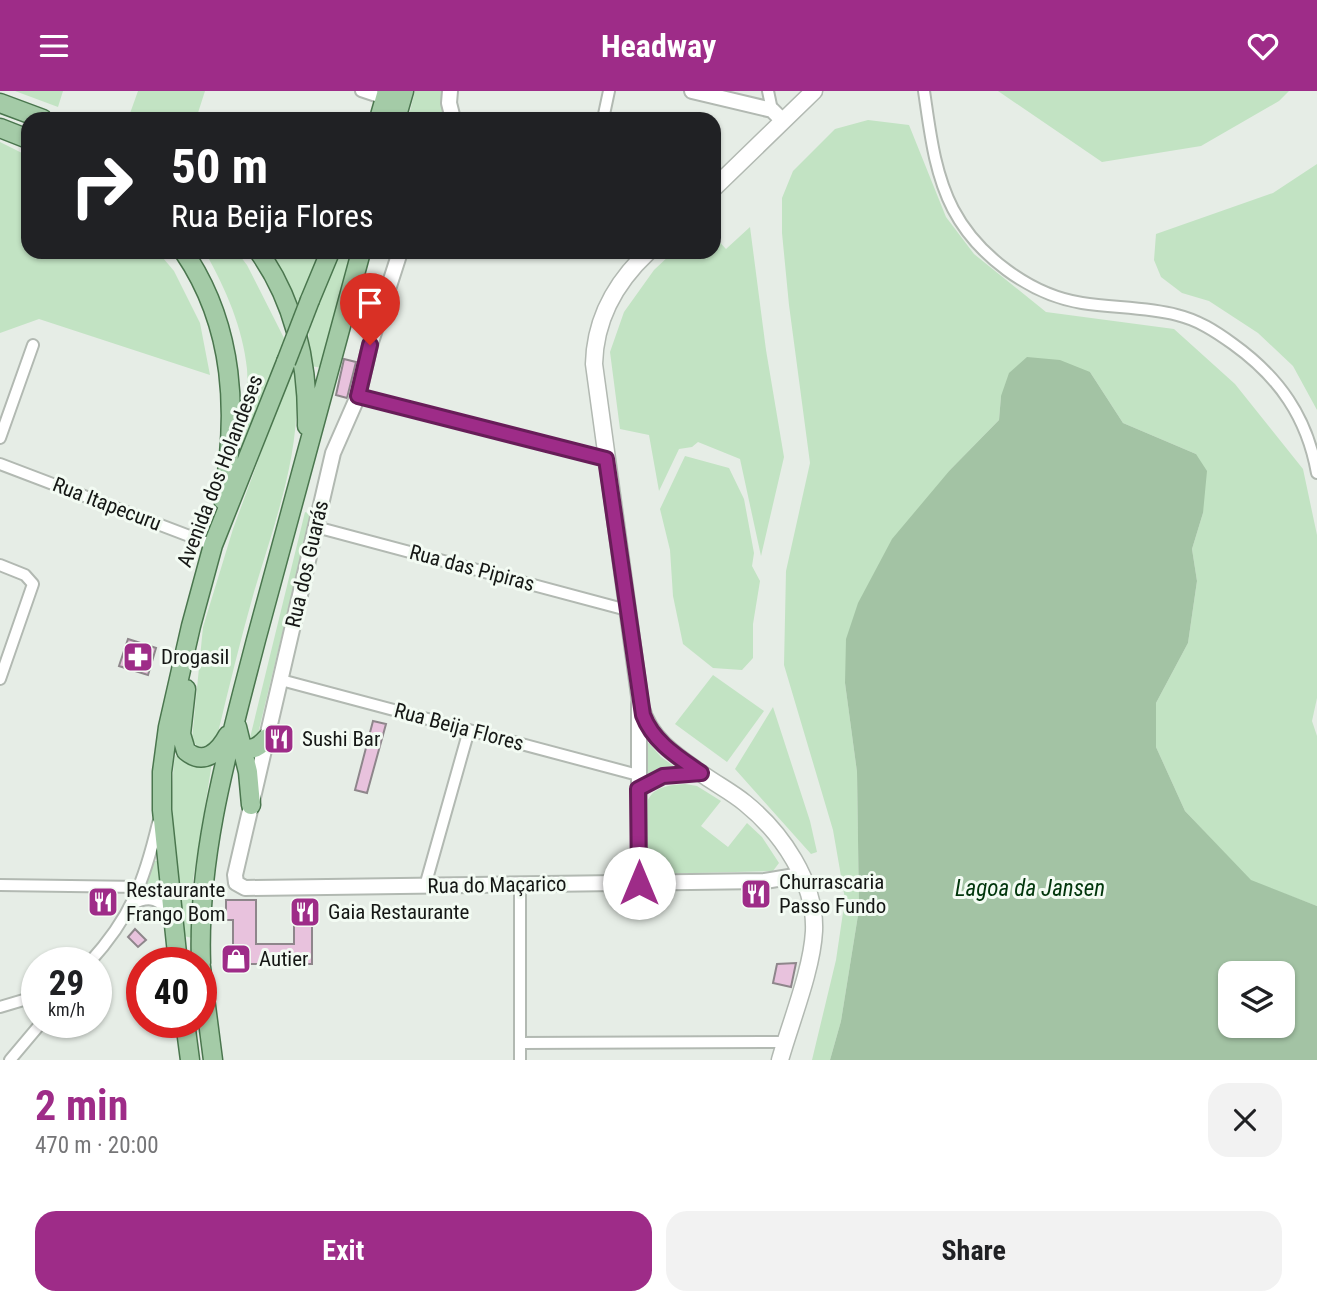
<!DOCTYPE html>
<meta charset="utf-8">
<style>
:root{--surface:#fff;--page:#f2f2f2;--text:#202124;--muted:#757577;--accent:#9e2c88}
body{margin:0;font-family:"Roboto Condensed",sans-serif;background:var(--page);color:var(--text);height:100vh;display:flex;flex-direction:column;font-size:26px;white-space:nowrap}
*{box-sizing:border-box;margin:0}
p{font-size:23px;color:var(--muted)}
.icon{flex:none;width:38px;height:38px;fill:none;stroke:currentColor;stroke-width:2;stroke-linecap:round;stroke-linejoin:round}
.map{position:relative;height:969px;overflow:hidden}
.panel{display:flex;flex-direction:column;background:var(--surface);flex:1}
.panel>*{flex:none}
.guide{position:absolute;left:21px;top:21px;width:700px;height:147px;border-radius:21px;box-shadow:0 2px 5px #0004;background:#202124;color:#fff;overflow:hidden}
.fabs{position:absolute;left:1218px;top:870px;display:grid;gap:14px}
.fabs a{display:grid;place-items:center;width:77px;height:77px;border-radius:14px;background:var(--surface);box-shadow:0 2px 5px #0004;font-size:35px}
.speed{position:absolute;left:21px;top:856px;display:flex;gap:14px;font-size:35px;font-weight:700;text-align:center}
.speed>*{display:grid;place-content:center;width:91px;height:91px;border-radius:50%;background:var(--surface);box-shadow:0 2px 5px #0004;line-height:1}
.speed small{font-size:18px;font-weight:400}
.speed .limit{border:10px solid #d22;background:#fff;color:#111}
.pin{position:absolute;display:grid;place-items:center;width:60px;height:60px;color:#fff;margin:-72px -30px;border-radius:50% 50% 50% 0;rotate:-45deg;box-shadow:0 0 7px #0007}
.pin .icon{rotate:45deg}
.me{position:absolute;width:77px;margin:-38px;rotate:0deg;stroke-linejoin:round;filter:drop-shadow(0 0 5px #0008)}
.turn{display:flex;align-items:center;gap:24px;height:147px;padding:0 35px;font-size:32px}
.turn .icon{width:91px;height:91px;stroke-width:2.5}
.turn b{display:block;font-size:49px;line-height:60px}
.round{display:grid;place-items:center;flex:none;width:74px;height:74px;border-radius:21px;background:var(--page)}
.overview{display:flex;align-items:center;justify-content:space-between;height:119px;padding:0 35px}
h1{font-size:42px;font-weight:700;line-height:52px;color:var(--accent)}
.cta{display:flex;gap:14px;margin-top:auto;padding:14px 35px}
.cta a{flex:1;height:80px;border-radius:21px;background:var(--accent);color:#fff;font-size:28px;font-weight:700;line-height:80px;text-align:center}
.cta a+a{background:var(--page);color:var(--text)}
header{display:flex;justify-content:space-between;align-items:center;height:91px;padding:0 35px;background:var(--accent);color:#fff;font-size:32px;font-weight:700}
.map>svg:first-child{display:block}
.green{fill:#c2e3c3}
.water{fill:#a3c3a4;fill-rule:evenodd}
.building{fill:#e8c2dd;stroke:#8e868b;stroke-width:2}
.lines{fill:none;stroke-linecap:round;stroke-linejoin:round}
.minor-casing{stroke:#b2b9b2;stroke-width:14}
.tertiary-casing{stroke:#b2b9b2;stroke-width:18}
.secondary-casing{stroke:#b2b9b2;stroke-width:19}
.primary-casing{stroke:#4a764e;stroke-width:21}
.minor{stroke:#fff;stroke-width:10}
.tertiary{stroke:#fff;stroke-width:14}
.secondary{stroke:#fff;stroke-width:16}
.primary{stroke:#a4cba7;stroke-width:18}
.primary-bridge-casing{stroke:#4a764e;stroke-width:21;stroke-linecap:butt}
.primary-bridge{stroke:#a4cba7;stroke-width:18}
.route-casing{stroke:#671d58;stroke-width:18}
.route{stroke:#9e2c88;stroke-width:12}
.labels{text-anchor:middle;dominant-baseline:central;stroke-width:6;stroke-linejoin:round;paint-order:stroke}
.street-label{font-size:21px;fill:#151715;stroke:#f3fbf3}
.poi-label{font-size:21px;fill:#151715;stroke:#f3fbf3;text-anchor:start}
.water-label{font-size:23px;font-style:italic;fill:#01350b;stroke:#f3fbf3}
</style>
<header><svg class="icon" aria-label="menu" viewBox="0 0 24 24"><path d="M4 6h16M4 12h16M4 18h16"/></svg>Headway<svg class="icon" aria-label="heart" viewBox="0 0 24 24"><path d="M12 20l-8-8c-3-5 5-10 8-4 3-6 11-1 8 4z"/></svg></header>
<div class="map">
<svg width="1317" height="969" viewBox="0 0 1317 969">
<rect width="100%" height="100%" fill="#e6ede6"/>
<!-- green -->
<path class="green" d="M15 0H63L58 16Z
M138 0H205L196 28H128Z
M415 0H444L445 28H408Z
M998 0H1289L1279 10 1201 55 1102 71Z
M868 29 909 34 946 126 974 163 1046 221 1174 238 1235 293 1303 378 1317 444V607L1312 630 1317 645V815L1251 790 1185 720 1156 656V612L1188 552 1197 490 1192 458 1203 422 1196 363 1123 332 1090 281 1001 305 999 329 950 379 845 592 857 681 859 818 841 930 830 969H812L836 869 845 808 833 739 784 574 786 480 810 372 789 214 782 142V107L793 80 835 38Z
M0 51 28 65V161H158L174 180 200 232 210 284 39 228 0 242Z
M1317 73V319L1293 275 1258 242 1209 210 1182 202 1161 186 1154 169 1156 143 1273 102Z
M750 136 766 259 784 366 761 465 740 368 698 351 692 356 679 358 659 400 649 344 620 338 610 261 624 221 654 179 673 161H714V145L726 158Z
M205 161H237L247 174 287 253 240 365C243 337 249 307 247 278 243 237 225 196 205 161Z
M270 161H319L298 215 286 186Z
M339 161H353L322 277 311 275 308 236Z
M294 272C306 350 276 427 254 501 240 550 228 600 216 650L204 656 197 655 192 648 203 536 233 438Z
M685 365 729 377 744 408 754 462 752 475 760 490 753 533V567L742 579 713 577 683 553 673 505 670 459 660 418Z
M305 421 311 423 256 651 248 655Z
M713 584 764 620 727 671 675 633Z
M773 616 810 730 817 761 811 763 735 678Z
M649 652 661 666 675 676 674 677 648 687 647 653Z
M175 664C188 674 196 677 212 672L193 789 192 847 184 845C178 785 167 724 175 664Z
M685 693 697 695 721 710 701 735 728 756 747 732 762 746 779 772 773 780 656 783 649 780C648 765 641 719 649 707 656 695 672 694 685 693Z
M154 770H157L162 807 138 805Z"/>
<!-- water -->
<path class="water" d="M1027 266 1060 269 1090 281 1123 332 1196 363 1207 380 1203 422 1192 458 1197 490 1188 552 1156 612V656L1185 720 1251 789 1317 815V969H830L841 930 859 818 857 681 845 592 846 548 858 512 892 448 950 379 999 329 1001 305 1009 282ZM1230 882H1283V934H1230Z"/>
<!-- building -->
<path class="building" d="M344 268 356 271 347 307 336 304Z
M128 548 156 557 148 584 119 575Z
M373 630 386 633 367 702 355 699Z
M226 809H256V853H294V815H312V873H233V829H226Z
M135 838 146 849 138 856 128 846Z
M796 872 791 896 773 892 777 873Z"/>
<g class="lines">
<!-- minor casing -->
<g class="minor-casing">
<path id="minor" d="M361 0 385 8
M768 0 772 19
M924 0C930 40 934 81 953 118 977 164 1030 204 1082 212 1113 217 1146 216 1177 224 1198 229 1215 240 1233 253 1279 286 1307 326 1317 382
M603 28 609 0
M358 305 606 368
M0 347 33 254
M0 373 213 454
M316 436 627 519
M0 474 25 484 33 493 0 588
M281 589 638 684
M638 698 663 685 701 682
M0 794 140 796
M425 795 469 639
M133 813C149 804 162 808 170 825
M89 872C131 826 144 791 158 732
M0 916 37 905
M520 952 785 951
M10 969 42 931
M520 969V793"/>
</g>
<!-- tertiary casing -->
<g class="tertiary-casing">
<path id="tertiary" d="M450 0 449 12 453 28
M692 0 772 19 783 30
M400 161 370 254 358 305 333 362 235 784 236 792 245 797 765 790 801 784
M639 792V613"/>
</g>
<!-- secondary casing -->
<g class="secondary-casing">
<path id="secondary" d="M714 97 814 0
M648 161C616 191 595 228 594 273L641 616C650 649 678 666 705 685 718 694 733 702 745 712 781 741 816 791 814 840 812 879 791 930 780 969"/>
</g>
<!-- primary casing -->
<g class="primary-casing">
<path id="primary" d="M0 12 43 28
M379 28 387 0
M396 28 404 0
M0 37 28 48
M184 161C235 236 238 323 223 409
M259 161C295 212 308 273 307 335
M310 209 330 161
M186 598 181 643 186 660C204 675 219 661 228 644
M237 636 248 681 251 714
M241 655C251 662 260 655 267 647
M178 872 162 719V681L168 636 191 535 213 454 286 271
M201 872C197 763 229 654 256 549 290 420 327 291 361 161
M201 876 213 969
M185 931 190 969"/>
</g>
<!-- minor -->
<use href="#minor" class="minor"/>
<!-- tertiary -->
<use href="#tertiary" class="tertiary"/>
<!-- secondary -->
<use href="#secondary" class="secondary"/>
<!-- primary -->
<use href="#primary" class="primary"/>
<!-- primary-bridge casing -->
<g class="primary-bridge-casing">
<path id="primary-bridge" d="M286 271 310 209"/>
</g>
<!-- primary-bridge -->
<use href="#primary-bridge" class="primary-bridge"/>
</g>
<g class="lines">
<!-- route casing -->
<g class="route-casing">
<path id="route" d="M370 254 358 305 606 368 643 624C653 651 678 666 701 682L663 685 638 698 639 792"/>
</g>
<!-- route -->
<use href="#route" class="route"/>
</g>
<!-- icons -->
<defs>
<g id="pharmacy-square" transform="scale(1.575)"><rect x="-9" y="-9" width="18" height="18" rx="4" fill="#9e2c88" stroke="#f3fbf3"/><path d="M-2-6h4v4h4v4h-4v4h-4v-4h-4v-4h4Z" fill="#fff"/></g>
<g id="restaurant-square" transform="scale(1.575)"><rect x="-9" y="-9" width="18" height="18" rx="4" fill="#9e2c88" stroke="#f3fbf3"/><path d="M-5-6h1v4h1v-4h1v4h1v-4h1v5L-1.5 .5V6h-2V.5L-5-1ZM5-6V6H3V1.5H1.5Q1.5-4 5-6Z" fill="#fff"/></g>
<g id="shop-square" transform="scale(1.575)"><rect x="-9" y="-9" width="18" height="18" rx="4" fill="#9e2c88" stroke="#f3fbf3"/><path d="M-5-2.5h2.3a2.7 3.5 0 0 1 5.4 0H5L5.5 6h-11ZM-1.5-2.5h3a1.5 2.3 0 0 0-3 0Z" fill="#fff"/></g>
</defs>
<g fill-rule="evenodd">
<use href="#pharmacy-square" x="138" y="566"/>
<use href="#restaurant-square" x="279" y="648"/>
<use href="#restaurant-square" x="756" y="803"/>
<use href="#restaurant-square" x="103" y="811"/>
<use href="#restaurant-square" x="305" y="821"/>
<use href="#shop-square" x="236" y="868"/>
</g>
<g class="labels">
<!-- street labels -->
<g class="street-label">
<text transform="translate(220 380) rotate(-69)">Avenida dos Holandeses</text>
<text transform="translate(107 413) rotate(21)">Rua Itapecuru</text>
<text transform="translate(307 473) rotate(-77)">Rua dos Guarás</text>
<text transform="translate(472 477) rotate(15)">Rua das Pipiras</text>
<text transform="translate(459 636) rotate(15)">Rua Beija Flores</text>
<text transform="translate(497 794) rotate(-1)">Rua do Maçarico</text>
</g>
<!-- poi labels -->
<g class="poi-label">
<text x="161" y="566">Drogasil</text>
<text x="302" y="648">Sushi Bar</text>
<text x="779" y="791">Churrascaria<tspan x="779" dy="24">Passo Fundo</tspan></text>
<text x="126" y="799">Restaurante<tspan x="126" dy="24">Frango Bom</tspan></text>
<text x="328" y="821">Gaia Restaurante</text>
<text x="259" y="868">Autier</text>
</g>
<!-- water labels -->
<g class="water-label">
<text x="1030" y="797">Lagoa da Jansen</text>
</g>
</g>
</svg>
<div class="fabs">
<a><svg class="icon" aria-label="layers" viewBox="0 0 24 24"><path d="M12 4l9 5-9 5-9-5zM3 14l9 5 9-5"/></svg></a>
</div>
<div class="speed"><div>29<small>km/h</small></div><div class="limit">40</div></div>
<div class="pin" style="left:370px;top:254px;background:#d93025"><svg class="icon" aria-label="arrive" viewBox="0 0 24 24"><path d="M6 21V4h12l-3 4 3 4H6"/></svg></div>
<svg class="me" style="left:639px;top:792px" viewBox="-20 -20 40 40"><circle r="19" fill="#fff"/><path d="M0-13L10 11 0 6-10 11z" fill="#9e2c88"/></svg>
<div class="guide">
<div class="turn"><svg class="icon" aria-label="right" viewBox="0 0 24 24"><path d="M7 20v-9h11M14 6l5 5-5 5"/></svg><div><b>50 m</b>Rua Beija Flores</div></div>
</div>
</div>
<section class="panel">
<div class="overview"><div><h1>2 min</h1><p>470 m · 20:00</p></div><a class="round"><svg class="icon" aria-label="close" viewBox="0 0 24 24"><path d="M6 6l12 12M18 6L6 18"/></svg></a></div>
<div class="cta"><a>Exit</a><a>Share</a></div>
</section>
